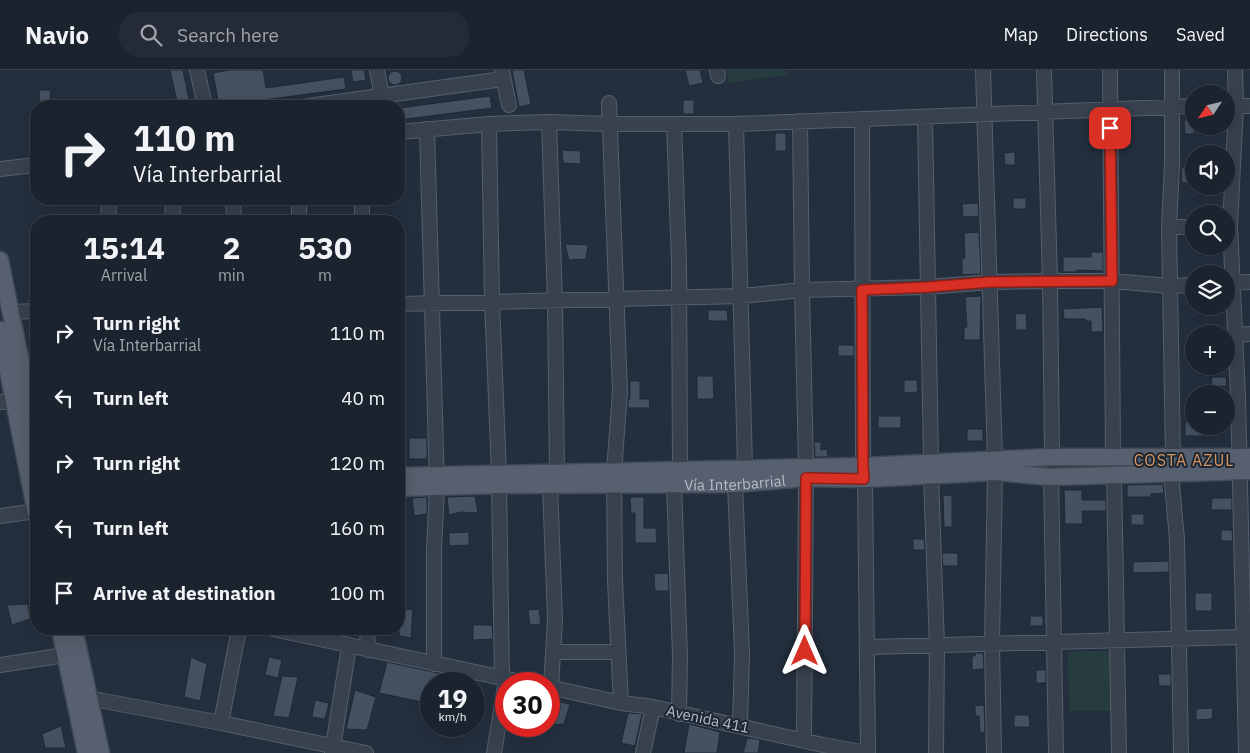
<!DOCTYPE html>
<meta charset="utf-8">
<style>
:root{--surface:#1b232e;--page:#242b36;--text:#f1f3f6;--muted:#a0a4aa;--line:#39404a}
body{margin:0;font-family:"IBM Plex Sans",sans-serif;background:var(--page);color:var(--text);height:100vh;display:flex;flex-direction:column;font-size:19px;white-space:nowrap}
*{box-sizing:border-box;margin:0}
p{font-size:16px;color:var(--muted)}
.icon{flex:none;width:28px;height:28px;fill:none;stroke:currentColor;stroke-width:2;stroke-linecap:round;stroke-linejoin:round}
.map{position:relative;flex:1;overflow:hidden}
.sheet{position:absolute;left:30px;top:145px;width:375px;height:420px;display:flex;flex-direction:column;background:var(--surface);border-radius:20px;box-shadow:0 5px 20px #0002,0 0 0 1px var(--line)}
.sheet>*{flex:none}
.banner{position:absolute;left:30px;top:30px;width:375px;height:105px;border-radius:20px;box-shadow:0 5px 20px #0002,0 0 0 1px var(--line);background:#1b232e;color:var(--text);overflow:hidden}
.needle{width:32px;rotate:235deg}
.fabs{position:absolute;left:1185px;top:15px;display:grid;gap:10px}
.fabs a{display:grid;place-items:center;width:50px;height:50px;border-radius:50%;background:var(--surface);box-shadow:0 5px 20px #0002,0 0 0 1px var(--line);font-size:25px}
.speed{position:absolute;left:420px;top:602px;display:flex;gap:10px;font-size:25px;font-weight:700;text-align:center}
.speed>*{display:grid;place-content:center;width:65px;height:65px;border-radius:50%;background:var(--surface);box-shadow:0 5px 20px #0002,0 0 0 1px var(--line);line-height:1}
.speed small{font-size:12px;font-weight:400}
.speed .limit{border:8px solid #d22;background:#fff;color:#111}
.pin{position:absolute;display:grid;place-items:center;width:42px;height:42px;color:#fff;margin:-21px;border-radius:10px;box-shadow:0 2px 8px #0006}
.me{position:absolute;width:55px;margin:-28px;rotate:0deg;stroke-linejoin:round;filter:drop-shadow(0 0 4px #0008)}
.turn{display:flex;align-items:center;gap:18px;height:105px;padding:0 20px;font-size:22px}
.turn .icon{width:65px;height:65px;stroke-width:2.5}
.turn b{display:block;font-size:35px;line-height:42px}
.eta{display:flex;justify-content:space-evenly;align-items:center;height:85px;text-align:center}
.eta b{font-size:30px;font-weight:700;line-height:35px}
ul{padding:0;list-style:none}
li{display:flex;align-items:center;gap:15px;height:65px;padding:0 20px}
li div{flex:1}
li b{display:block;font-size:19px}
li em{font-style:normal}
header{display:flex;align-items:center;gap:30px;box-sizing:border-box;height:70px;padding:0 25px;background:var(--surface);border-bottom:1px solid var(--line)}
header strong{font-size:24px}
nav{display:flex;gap:28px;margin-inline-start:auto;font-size:18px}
.search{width:350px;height:45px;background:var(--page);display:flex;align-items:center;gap:12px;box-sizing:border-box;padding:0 18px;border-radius:20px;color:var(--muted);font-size:19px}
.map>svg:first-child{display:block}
.green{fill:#263c3f}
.building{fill:#455162;stroke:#1f2835}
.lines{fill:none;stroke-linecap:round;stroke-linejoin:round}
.minor-casing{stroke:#565f6c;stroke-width:16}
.major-casing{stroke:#414a57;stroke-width:19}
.minor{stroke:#38414e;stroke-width:14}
.major{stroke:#56606e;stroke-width:16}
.route-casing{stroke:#8d1f18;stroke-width:12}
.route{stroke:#d93025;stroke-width:9}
.labels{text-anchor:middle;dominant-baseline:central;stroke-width:4;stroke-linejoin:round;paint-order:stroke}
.street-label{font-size:15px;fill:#b4bcc9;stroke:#1d2633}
.neighbourhood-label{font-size:16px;letter-spacing:1px;fill:#d59563;stroke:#1d2633}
</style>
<header>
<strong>Navio</strong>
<div class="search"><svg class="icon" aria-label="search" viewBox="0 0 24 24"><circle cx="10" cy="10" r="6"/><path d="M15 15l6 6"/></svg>Search here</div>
<nav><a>Map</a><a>Directions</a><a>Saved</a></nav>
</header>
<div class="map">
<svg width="1250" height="683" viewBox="0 0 1250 683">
<rect width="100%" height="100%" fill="#242f3e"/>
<!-- green -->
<path class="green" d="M726 0H785L789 5 729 13Z
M1068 581H1111V641H1069Z"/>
<!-- building -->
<path class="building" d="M170 0H183L190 35 178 36Z
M230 0H263L266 18 344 7 346 19 219 36 213 3Z
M351 0H364L366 10 353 12Z
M512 0H524L531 34 519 37Z
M685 0H700L703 13 689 16Z
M388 8a7 7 0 1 1 14 0a7 7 0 1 1-14 0Z
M39 20H50L51 34 40 35Z
M490 26 492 38 399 50V38Z
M683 30H694V44H683Z
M1194 49V64H1185L1184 50Z
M775 63H786V81H775Z
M562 80 580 81 581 94 563 93Z
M1015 82V95H1005L1004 83Z
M1194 97V113H1182L1181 98Z
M1013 128H1026V139H1013Z
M978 133 979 146 963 147 962 134Z
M979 162 981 204 962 205V188H965L964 163Z
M565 174 588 175 586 189 569 190Z
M1091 182H1103V201L1077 200V202H1063V187H1091Z
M981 226 980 270H964V257H967L965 227Z
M1102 237 1103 262H1091V251H1085V249H1064L1063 239Z
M708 240H727L728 251H708Z
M1026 243 1027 260H1016L1015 244Z
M838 275H854V286H838Z
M697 306H713L714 329H697Z
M1211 307H1226L1227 316H1212Z
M904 310H917L918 322 904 323Z
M630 311H640V329H649L650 338H628V329H630Z
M878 346H901V358H878Z
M1185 352H1194V356H1204V366H1185Z
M967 359H983V371H967Z
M409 368H427V389H409Z
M814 372H821V380L827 379 828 387H815Z
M1163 414 1164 423 1151 424V427H1127V415Z
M1064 420H1082V430H1106V441H1082L1083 454H1065Z
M943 425 952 426V457H944Z
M475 426 478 443 461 442 449 445 447 427Z
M427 427V444L414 446 412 428Z
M630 427H644V458H656L657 473H635V443H631Z
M1212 428H1232V440H1211Z
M1131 444H1144V455H1131Z
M1221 460H1232L1233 471H1221Z
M469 462V475L449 476V463Z
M913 469H924L925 480H913Z
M942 483H958V496H943Z
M1169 491V502L1133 503V492Z
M668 503 669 521H655L654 504Z
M1195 523H1212V541H1195Z
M28 534 30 549 12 555 7 535Z
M413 539 411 568 399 566V540Z
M539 539 541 554 530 555 528 540Z
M1030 546H1043V556H1030Z
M473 555H492L493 569 473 570Z
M975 583H983L984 599 972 600V586H975Z
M191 587 207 594 200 631 184 627Z
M269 587 282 590 278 608 265 605Z
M387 592 438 603 436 614H431V634L379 623Z
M1036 600H1046V613H1036Z
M1158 604H1171V616H1159Z
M282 606 298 607 289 648 273 646Z
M355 620 376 627 367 660 346 659Z
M315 630 329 633 325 649 312 647Z
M549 630 570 634 564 654 549 655Z
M984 635 985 662 980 663 979 646H975V636Z
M1213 638 1212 649 1196 650V639Z
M628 643 642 644 635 676 621 673Z
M1014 645H1029L1030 657H1014Z
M689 654 720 662 717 683H684Z
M61 656 66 678H45L42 664Z
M752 668 760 670 758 683H743L747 669Z"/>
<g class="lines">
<!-- minor casing -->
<g class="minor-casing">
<path id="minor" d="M197 0 205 36
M377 0 382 26
M717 0 718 6
M983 0 995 389
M1044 0 1050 211 1052 387
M1110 0 1113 387
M1172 0V95L1169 157 1173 387
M1235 0 1236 36 1230 155 1238 325 1246 683
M502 1 509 35
M609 33 620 322 614 401 615 510 621 633
M308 36 503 9
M1226 36H1250
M925 47 931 391
M862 49 863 396 865 409 868 683
M800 51 802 220 806 396
M549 52 555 231 557 402
M489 54 492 232 499 403
M674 54 679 192 680 399
M736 54 745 397
M427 59 437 417 434 480V594
M399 62 489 54 549 52 608 54H736L1194 36
M0 99 36 95
M108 129 109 151
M172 129 173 151
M233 129 234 151
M299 129V151
M362 151V129
M1169 157H1194
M1226 213 1250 212
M399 234 742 226 802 220 928 217 990 212 1050 211H1112L1170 216 1194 215
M11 242 36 241
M1234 265 1250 264
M0 332 15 331
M1171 403 1177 470 1181 683
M1114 404 1119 683
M931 406 937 576 936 683
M1051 407 1056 683
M674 414 680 586 679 644
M735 414 742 583 740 656
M499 415 502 609
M550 415 555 550 551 617
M0 446 36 441
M273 559 531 614
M367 559 368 580
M868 577 1242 567
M553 582H618
M0 595 65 585
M549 617 621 633 653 637 823 675 867 683
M88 628 221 653 239 559
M221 653 366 683
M804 671 806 408
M332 683 349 576
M494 683 506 610
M643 683 653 637
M994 683 992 574 995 402"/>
</g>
<!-- major casing -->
<g class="major-casing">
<g id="major">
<path d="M0 190 36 366"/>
<path d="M0 260 36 443"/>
<path d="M399 406 863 396 1052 387H1250"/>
<path id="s1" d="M399 418 499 415 735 414 806 408 865 409 995 402 1051 407 1250 401"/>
<path d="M60 559 86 683"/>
<path d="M74 559 101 683"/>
</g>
</g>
<!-- minor -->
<use href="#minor" class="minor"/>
<!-- major -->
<use href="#major" class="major"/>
</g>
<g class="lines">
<!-- route casing -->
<g class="route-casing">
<path id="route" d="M805 581 806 408 864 409 863 396 862 220 928 217 990 212 1112 211 1110 58"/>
</g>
<!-- route -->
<use href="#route" class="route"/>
</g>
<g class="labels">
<!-- street labels -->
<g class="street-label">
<text stroke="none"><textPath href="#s1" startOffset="336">Vía Interbarrial</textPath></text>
<text transform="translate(708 649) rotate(12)">Avenida 411</text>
</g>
<!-- neighbourhood labels -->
<g class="neighbourhood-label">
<text x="1184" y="390">COSTA AZUL</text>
</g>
</g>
</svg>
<div class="fabs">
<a><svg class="needle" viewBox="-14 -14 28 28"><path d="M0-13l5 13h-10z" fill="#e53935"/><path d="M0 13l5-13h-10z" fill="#a0a4aa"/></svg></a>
<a><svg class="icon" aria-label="sound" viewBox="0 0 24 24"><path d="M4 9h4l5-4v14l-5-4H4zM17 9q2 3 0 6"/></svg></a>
<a><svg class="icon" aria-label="search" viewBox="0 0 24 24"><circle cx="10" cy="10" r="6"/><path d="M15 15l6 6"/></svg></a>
<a><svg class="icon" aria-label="layers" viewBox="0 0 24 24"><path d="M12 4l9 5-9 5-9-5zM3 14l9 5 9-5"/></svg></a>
<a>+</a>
<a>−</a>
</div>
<div class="speed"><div>19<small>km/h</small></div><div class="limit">30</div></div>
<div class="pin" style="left:1110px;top:58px;background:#d93025"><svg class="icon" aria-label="arrive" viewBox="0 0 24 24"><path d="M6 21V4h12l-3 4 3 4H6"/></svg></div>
<svg class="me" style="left:805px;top:581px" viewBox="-20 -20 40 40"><path d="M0-17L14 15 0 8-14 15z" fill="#d93025" stroke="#fff" stroke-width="4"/></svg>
<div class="banner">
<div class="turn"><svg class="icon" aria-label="right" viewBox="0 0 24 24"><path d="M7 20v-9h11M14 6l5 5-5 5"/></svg><div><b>110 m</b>Vía Interbarrial</div></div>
</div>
<section class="sheet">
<div class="eta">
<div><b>15:14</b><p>Arrival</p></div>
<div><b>2</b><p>min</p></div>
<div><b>530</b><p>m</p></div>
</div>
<ul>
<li><svg class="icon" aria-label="right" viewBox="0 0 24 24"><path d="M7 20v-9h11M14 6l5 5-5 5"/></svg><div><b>Turn right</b><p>Vía Interbarrial</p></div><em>110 m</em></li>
<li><svg class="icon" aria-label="left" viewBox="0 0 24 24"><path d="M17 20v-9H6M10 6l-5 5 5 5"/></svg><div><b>Turn left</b></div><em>40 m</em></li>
<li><svg class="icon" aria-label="right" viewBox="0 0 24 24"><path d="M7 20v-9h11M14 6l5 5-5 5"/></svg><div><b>Turn right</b></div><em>120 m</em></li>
<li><svg class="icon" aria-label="left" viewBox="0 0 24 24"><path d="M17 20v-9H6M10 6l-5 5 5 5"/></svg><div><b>Turn left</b></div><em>160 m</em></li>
<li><svg class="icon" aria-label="arrive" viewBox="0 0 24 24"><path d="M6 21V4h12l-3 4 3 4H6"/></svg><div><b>Arrive at destination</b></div><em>100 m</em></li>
</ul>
</section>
</div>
